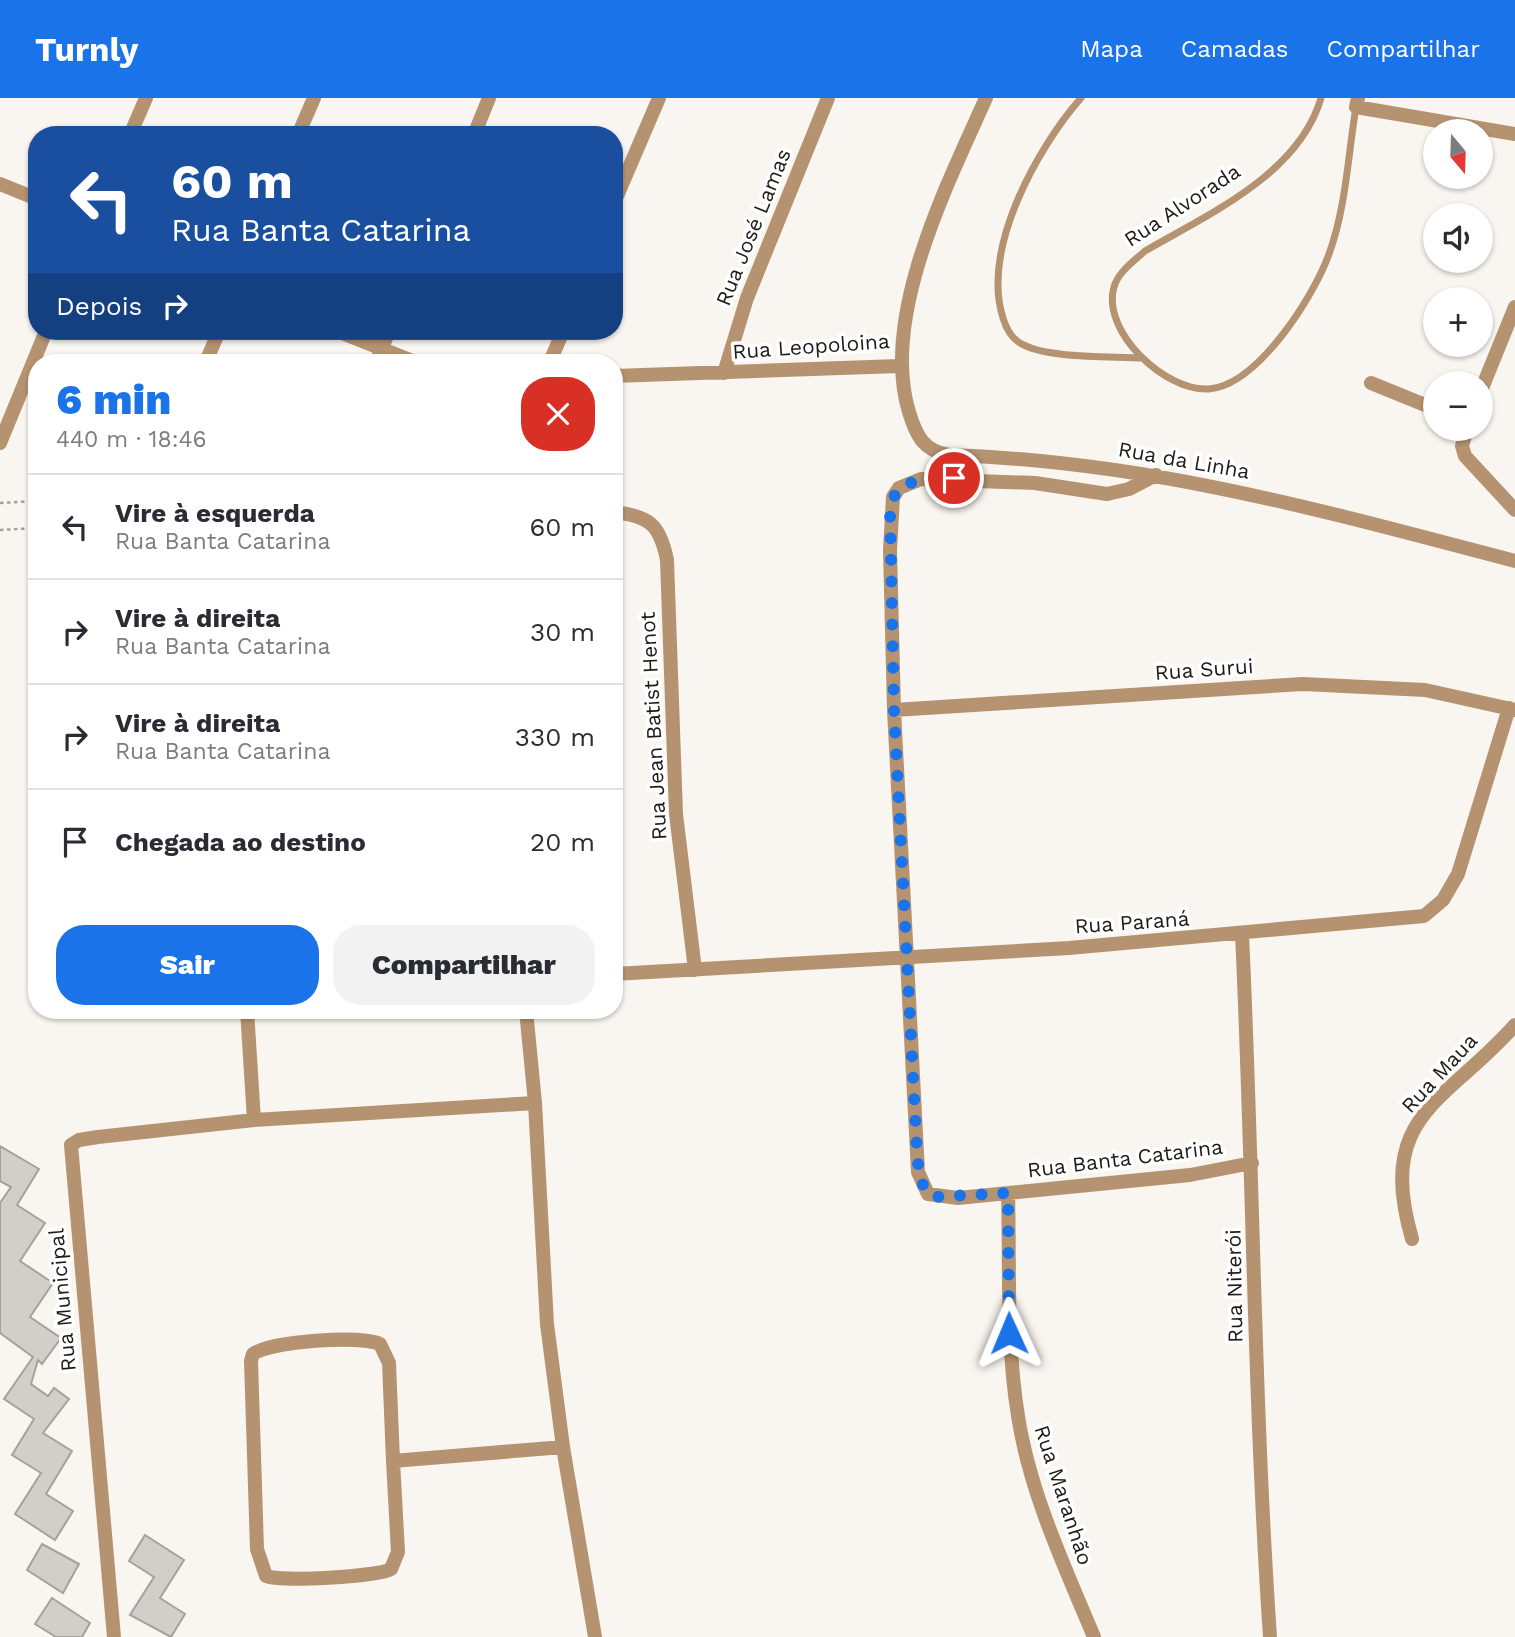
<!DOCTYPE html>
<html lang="pt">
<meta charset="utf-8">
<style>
:root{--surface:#fff;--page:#f2f2f3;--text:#2b2b33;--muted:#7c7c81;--line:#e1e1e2;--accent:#1a73e8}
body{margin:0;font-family:"Work Sans",sans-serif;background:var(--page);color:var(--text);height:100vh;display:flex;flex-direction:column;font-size:26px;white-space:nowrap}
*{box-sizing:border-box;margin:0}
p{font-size:23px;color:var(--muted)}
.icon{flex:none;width:38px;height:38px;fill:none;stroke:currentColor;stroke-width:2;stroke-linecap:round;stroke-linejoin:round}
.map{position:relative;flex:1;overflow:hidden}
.details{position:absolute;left:28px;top:256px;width:595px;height:665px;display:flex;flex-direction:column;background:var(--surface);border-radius:28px;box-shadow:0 2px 5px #0004}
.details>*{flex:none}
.banner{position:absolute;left:28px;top:28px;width:595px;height:214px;border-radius:28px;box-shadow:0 2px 5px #0004;background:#1a4fa0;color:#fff;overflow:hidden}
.needle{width:46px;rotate:161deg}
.controls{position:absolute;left:1423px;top:21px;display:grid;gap:14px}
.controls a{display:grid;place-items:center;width:70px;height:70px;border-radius:50%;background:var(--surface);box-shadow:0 2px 5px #0004;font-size:35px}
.pin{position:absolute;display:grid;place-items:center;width:60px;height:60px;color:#fff;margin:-30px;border:4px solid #fff;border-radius:50%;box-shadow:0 2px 7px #0007}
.me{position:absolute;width:77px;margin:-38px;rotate:359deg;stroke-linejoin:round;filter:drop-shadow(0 0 5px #0008)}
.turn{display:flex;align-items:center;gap:24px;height:147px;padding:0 28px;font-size:32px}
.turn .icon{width:91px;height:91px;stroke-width:2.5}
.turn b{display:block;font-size:49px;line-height:60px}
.then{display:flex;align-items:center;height:66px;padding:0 28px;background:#0003;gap:14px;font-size:26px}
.round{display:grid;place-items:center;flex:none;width:74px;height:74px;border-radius:28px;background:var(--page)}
.head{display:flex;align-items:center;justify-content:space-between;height:119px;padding:0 28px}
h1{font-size:42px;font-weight:800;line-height:52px;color:var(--accent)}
.button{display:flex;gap:14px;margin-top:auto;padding:14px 28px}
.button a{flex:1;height:80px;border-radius:28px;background:var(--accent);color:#fff;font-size:28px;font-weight:800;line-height:80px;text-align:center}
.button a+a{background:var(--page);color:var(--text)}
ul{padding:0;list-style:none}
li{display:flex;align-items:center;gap:21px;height:105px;padding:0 28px;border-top:2px solid var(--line)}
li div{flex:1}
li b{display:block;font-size:26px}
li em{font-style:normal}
header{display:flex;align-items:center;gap:42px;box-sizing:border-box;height:98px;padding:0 35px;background:var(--accent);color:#fff}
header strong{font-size:33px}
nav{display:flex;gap:38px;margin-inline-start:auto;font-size:24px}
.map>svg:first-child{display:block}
.building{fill:#d2cfca;stroke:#a5a29d;stroke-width:2}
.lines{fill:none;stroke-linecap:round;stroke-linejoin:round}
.path{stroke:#a4a19d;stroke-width:2.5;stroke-dasharray:3.5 3.5;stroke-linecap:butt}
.service{stroke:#b69370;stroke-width:7}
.minor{stroke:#b69370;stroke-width:14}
.route{stroke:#1a73e8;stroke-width:12;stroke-dasharray:0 21.6}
.labels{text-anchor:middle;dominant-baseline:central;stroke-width:7;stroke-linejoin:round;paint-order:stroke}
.street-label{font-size:21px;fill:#1e1c1a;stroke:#fff}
</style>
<header>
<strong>Turnly</strong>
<nav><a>Mapa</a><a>Camadas</a><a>Compartilhar</a></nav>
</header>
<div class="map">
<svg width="1515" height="1539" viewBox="0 0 1515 1539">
<rect width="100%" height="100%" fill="#f9f5f0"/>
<!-- building -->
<path class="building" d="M0 1048 39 1071 17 1107 45 1125 20 1163 53 1185 30 1219 61 1240 42 1266 38 1262 31 1286 48 1298 54 1290 69 1301 43 1335 72 1353 46 1396 73 1413 55 1442 15 1416 41 1375 12 1357 34 1321 4 1301 33 1259 0 1235V1105L11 1089 0 1083Z
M145 1437 184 1462 160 1500 185 1516 171 1539 130 1517 154 1479 129 1463Z
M42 1446 79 1466 63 1495 27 1472Z
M52 1500 90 1525 82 1539H56L35 1526Z"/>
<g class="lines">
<!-- path -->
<path class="path" d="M0 405 37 403
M0 432 37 430"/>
<!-- service -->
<path class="service" d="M1081 0C1037 50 981 151 1003 220 1006 230 1010 239 1020 245 1046 261 1111 258 1142 260
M1321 0C1299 76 1209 116 1145 153 1134 163 1118 174 1114 189 1101 234 1166 294 1209 291 1258 287 1314 198 1329 156 1346 110 1348 57 1356 9"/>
<!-- minor -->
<path class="minor" d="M986 0C947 87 880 219 909 314 916 337 923 353 949 357 1148 363 1324 413 1515 463
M1358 0 1356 9 1515 36
M130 37 146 0
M298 37 314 0
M474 37 489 0
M0 86 37 101
M614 105 659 0
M337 233 415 264
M206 264 219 233
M376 264 389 233
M550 264 563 233
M724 275 747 200 828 0
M614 278 899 268
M1371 285 1435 311
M1480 295 1515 209
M1467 331 1462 348 1465 358 1515 412
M0 345 46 233
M1156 377 1129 391 1107 396 1035 385 921 381 899 390 893 399 890 452 894 612 918 1074 928 1096 958 1100 1190 1077 1252 1065
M614 414C650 418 660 427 667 462L676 716 695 872
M894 612 1303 586 1425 592 1515 612
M1242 836C1253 1070 1254 1305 1270 1539
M614 876 1069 850 1424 818 1443 802 1458 776 1509 610
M247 912 254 1022
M526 912 535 1005 547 1226 563 1349 595 1539
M1008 1095C1010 1170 1006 1244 1018 1318 1030 1395 1064 1467 1094 1539
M1412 1141C1376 1016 1445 1006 1515 927
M393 1363 398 1454 391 1471C377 1479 281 1484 266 1478L257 1451 251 1263 253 1256C272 1243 359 1237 380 1246L389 1265 393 1363 563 1349
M114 1539 71 1047 79 1042 98 1039 254 1022 535 1005"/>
</g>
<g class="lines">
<!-- route -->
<path class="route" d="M954 380C927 381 893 379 890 413L894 612 917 1055 920 1083 933 1099 1008 1095 1009 1235"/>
</g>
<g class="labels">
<!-- street labels -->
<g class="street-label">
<text transform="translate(1182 107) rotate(-33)">Rua Alvorada</text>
<text transform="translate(753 129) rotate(-68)">Rua José Lamas</text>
<text transform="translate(811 248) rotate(-4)">Rua Leopoloina</text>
<text transform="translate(1184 362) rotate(10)">Rua da Linha</text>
<text transform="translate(1204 571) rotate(-4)">Rua Surui</text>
<text transform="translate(653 628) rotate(-93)">Rua Jean Batist Henot</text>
<text transform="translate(1132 824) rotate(-4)">Rua Paraná</text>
<text transform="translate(1439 975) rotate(-47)">Rua Maua</text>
<text transform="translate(1125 1060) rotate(-7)">Rua Banta Catarina</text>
<text transform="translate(1234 1188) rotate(-91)">Rua Niterói</text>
<text transform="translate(62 1202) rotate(-95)">Rua Municipal</text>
<text transform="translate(1064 1397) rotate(72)">Rua Maranhão</text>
</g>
</g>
</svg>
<div class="controls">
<a><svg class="needle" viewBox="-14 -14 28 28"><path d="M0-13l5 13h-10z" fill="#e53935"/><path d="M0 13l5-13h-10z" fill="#7c7c81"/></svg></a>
<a><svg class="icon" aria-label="sound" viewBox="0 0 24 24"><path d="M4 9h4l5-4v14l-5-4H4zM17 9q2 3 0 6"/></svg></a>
<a>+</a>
<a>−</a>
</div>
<div class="pin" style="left:954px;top:380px;background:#d93025"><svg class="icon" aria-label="arrive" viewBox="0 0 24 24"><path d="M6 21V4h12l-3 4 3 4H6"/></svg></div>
<svg class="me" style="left:1009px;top:1235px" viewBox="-20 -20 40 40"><path d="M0-17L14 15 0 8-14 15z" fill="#1a73e8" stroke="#fff" stroke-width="4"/></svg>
<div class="banner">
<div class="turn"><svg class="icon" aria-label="left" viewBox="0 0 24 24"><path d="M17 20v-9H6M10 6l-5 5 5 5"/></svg><div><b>60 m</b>Rua Banta Catarina</div></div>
<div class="then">Depois<svg class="icon" aria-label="right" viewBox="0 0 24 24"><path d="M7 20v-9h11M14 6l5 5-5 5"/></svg></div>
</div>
<section class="details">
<div class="head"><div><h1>6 min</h1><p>440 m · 18:46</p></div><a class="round" style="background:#d93025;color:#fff"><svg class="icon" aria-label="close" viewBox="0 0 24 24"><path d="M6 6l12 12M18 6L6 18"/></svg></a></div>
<ul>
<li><svg class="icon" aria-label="left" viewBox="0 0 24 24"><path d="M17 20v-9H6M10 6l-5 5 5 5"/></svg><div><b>Vire à esquerda</b><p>Rua Banta Catarina</p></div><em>60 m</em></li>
<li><svg class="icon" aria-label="right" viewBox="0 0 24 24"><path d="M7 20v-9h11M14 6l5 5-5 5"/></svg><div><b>Vire à direita</b><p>Rua Banta Catarina</p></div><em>30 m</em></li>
<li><svg class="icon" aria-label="right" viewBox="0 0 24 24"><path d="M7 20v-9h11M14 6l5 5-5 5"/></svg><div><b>Vire à direita</b><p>Rua Banta Catarina</p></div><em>330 m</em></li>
<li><svg class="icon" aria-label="arrive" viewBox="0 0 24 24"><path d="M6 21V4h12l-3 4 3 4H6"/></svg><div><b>Chegada ao destino</b></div><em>20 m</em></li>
</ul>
<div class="button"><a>Sair</a><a>Compartilhar</a></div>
</section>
</div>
